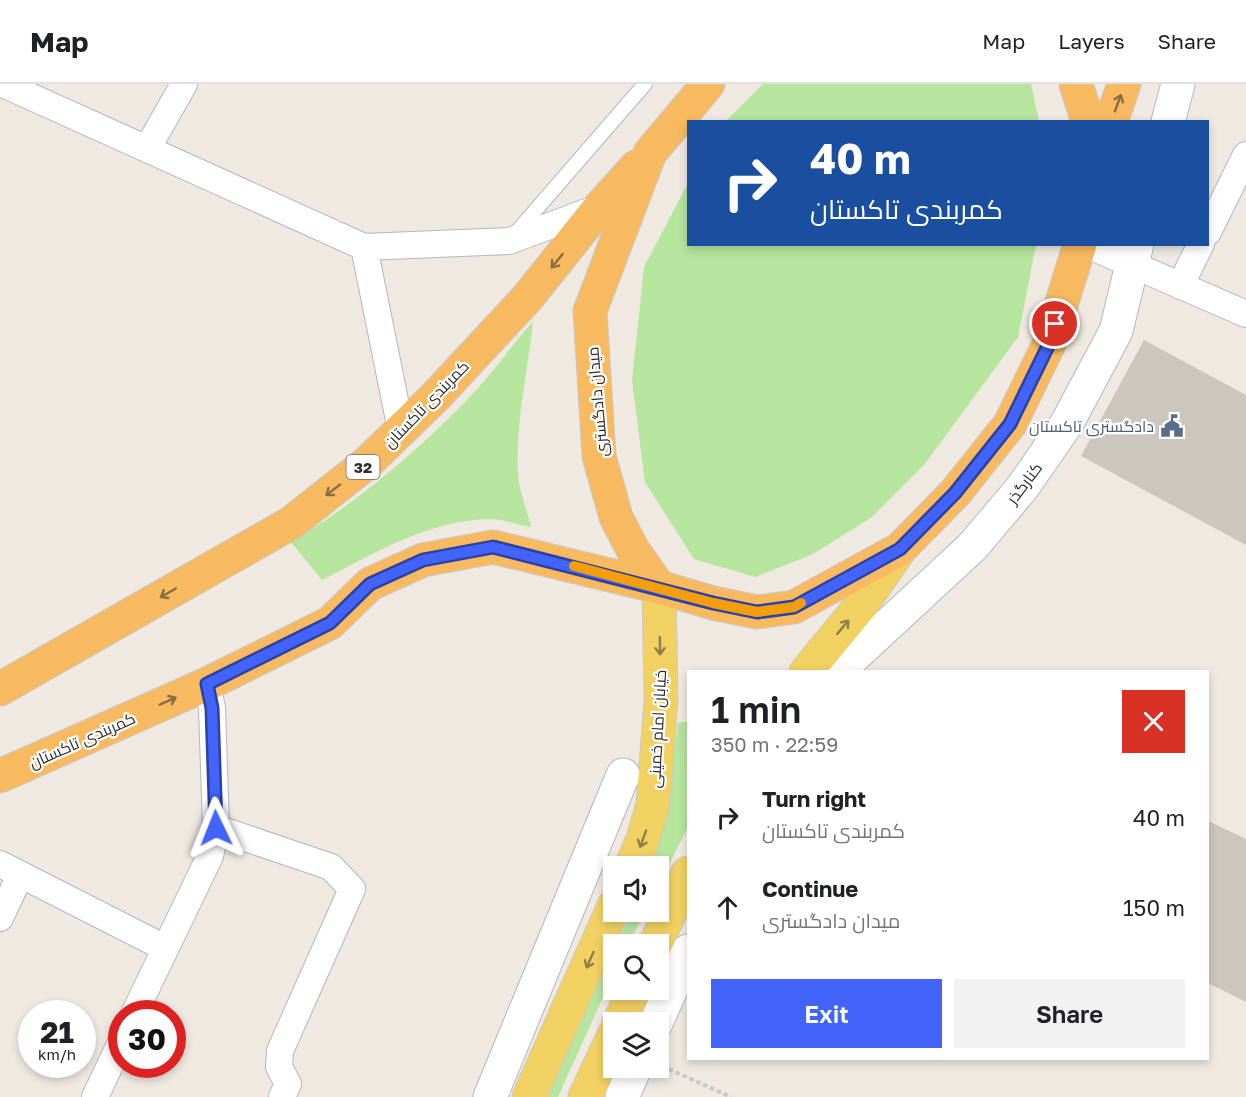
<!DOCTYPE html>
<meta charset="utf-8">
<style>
:root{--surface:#fff;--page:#f2f2f2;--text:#202124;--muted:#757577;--line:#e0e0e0;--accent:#4264fb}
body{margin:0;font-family:"Golos Text",Cairo,sans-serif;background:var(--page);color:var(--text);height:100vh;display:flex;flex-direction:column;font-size:22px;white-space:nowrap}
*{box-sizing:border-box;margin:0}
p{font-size:20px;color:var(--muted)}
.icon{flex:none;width:33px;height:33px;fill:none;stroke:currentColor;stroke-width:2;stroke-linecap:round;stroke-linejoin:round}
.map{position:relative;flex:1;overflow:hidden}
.sheet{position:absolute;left:687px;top:586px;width:522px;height:390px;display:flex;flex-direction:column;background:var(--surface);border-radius:0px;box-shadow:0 3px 9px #0003}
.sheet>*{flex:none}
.guide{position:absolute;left:687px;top:36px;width:522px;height:126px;border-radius:0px;box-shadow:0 3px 9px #0003;background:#1a4fa0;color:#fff;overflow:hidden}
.fabs{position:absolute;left:603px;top:772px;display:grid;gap:12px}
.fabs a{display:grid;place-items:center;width:66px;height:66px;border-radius:0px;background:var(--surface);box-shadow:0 3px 9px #0003;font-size:30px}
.speed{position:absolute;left:18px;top:916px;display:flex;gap:12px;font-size:30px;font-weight:700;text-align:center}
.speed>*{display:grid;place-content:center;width:78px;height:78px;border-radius:50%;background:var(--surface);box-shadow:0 3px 9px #0003;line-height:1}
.speed small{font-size:15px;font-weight:400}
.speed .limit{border:9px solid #d22;background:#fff;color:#111}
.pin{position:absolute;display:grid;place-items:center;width:51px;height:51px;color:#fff;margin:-26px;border:3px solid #fff;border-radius:50%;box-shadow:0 2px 6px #0007}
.me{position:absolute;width:66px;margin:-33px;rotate:358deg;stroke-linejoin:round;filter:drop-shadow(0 0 4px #0008)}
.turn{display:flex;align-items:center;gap:21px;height:126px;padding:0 24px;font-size:27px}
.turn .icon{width:78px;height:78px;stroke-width:2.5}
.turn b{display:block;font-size:42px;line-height:51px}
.round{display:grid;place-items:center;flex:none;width:63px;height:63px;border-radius:0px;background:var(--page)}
.summary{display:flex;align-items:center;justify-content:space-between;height:102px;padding:0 24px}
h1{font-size:36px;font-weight:600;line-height:45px}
.primary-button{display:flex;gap:12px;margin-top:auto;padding:12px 24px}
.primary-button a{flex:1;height:69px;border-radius:0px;background:var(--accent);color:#fff;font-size:24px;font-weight:600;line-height:69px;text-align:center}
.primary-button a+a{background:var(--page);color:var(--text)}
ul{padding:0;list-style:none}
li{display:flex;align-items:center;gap:18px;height:90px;padding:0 24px}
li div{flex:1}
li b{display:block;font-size:22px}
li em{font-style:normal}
header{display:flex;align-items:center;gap:36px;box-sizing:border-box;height:84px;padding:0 30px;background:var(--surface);border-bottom:2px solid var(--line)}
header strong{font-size:28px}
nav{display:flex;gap:33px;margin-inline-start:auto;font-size:21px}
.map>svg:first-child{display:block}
.green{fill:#b6e59e}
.building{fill:#cbc7bf}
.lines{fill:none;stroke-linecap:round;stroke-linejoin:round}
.service-casing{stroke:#b4b7c1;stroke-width:16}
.minor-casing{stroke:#b4b7c1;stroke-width:28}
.tertiary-casing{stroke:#b4b7c1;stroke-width:35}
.primary-casing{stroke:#c9c9c9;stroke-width:35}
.trunk-casing{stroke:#c9c9c9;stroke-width:35}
.path{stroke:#c9c9c9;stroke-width:4;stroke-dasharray:4.5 3;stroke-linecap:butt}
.service{stroke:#fff;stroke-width:14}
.minor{stroke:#fff;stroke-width:26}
.tertiary{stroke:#fff;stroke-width:33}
.primary{stroke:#f2d163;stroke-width:33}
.trunk{stroke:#f8ba60;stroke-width:33}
.oneway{stroke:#896d44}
.oneway2{stroke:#908048}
.route-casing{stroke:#2b41a3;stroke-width:15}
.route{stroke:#4264fb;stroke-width:10}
.slow{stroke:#f59e0b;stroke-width:10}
.labels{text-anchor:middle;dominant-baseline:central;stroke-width:4.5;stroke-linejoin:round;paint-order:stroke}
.shield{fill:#fff;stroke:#6d6d6d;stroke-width:1.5}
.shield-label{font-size:15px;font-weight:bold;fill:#2e2e2e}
.street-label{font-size:16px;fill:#2e2e2e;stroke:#fff}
.service-label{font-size:16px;fill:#4e5e75;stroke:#fff;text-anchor:end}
</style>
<header>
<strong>Map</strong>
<nav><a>Map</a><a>Layers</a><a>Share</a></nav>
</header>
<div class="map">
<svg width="1246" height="1013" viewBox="0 0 1246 1013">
<rect width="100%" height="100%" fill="#efe9e1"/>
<!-- green -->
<path class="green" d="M763 0H1031L1039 37H726Z
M688 99V160L1036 161 1018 253 924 381 872 433 813 470 755 493 694 475 645 398 632 296 644 183Z
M533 237C528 288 515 338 518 389 519 407 527 426 531 443 518 441 503 435 490 435 429 436 375 469 322 496L291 458C355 420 413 371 465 318 490 293 510 264 533 237Z
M678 638H688V743L659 800 658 783H652L667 731Z
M631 828H645L628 861H616Z
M613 865V891L558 1013H546Z"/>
<!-- building -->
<path class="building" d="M1144 256 1246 311V461L1081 372Z
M1208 737 1246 755V918L1208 899Z"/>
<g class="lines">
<!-- service casing -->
<g class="service-casing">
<path id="service" d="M514 151 645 0"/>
</g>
<!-- minor casing -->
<g class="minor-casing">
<path id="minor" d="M3 0 364 163 509 157 600 123
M147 65 184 0
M1208 148 1246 71
M1085 160 1246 230
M364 163 401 346
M1180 202 1201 160
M216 744 331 783 352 805 280 967 279 983 288 1000 282 1013
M0 780 165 864
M0 834 20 791
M134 930 210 772 216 744 212 624 207 600
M95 1013 122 956"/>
</g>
<!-- tertiary casing -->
<g class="tertiary-casing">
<path id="tertiary" d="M1168 38 1178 0
M837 588 972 463 1022 404 1067 339 1116 247 1137 160
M656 939 688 867
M490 1013 623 691
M622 1013 635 984"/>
</g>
<!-- primary casing -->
<g class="primary-casing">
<path id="primary" d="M806 588 862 520 900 465
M631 783 643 755 653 720 661 617 659 503
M655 861 688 789
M619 939 634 906
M529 1013 614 822
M585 1013 614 951"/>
</g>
<!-- trunk casing -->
<g class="trunk-casing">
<path id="trunk" d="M708 0 650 69 590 227 599 372 616 433 633 466 659 503 713 519 757 528 794 523 900 465 955 409 1010 340 1049 260 1080 160
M1076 0 1088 38
M1111 38 1124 0
M0 605 291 439 367 379 436 312 528 213 600 123 636 83
M0 692 207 600 330 539 370 500 423 476 493 463 659 503"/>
</g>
<!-- path -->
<path class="path" d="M662 982 731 1013"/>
<!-- service -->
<use href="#service" class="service"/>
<!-- minor -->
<use href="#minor" class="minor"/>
<!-- tertiary -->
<use href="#tertiary" class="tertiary"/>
<!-- primary -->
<use href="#primary" class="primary"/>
<!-- trunk -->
<use href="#trunk" class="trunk"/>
</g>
<!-- one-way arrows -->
<defs><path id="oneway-shaft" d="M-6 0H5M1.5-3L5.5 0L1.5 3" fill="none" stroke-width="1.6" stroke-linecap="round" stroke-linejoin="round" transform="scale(1.5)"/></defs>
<g class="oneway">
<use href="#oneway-shaft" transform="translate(1118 19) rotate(-70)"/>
<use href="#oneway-shaft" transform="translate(557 177) rotate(129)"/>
<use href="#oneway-shaft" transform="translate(333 406) rotate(142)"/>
<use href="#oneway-shaft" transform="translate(168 509) rotate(150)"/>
<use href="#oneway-shaft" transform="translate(168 617) rotate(-24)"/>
</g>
<g class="oneway2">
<use href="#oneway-shaft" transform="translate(843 543) rotate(-50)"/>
<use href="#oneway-shaft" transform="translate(660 562) rotate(89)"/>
<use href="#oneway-shaft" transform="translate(643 755) rotate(110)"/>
<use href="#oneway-shaft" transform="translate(590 876) rotate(114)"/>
</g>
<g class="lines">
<!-- route casing -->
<g class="route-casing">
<path id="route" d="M216 744 212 624 207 600 330 539 370 500 423 476 493 463 713 519 757 528 794 523 900 465 955 409 1010 340 1049 260 1055 240"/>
</g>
<!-- route -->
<use href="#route" class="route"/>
<!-- slow -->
<path class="slow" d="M574 482 713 519 757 528 794 523 801 519"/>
</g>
<!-- icons -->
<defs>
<g id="civic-bare" transform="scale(1.8)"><path d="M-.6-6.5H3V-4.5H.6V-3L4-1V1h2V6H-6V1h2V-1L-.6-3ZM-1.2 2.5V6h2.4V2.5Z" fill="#5c6f8a" stroke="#fff" stroke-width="2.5" paint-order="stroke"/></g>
</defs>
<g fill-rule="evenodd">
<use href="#civic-bare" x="1172" y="342"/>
</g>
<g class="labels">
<!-- shield labels -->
<rect class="shield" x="346.5" y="371" width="33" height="24" rx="4.5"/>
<g class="shield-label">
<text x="363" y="383">32</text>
</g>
<!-- street labels -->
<g class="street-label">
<text transform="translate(597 318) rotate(-95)">میدان دادگستری</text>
<text transform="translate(426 320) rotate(-46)">کمربندی تاکستان</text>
<text transform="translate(1024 399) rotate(-53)">کنارگذر</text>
<text transform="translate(657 645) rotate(-87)">خیابان امام خمینی</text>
<text transform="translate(82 656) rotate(-24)">کمربندی تاکستان</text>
</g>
<!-- service labels -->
<g class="service-label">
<text x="1154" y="342">دادگستری تاکستان</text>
</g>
</g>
</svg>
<div class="fabs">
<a><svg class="icon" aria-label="sound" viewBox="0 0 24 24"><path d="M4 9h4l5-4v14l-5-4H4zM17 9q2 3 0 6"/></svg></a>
<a><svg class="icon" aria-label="search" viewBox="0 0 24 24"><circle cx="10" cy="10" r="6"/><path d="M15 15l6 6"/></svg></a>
<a><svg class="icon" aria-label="layers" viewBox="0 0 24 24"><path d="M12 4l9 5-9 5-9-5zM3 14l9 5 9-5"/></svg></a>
</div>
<div class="speed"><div>21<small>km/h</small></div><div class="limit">30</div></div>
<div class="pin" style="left:1055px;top:240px;background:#d93025"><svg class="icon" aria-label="arrive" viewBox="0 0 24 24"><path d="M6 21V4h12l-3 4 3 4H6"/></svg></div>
<svg class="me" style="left:216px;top:744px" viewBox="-20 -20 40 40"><path d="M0-17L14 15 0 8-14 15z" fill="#4264fb" stroke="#fff" stroke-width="4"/></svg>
<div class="guide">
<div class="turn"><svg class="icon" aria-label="right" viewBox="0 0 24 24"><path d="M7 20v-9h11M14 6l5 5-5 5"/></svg><div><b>40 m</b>کمربندی تاکستان</div></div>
</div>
<section class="sheet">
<div class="summary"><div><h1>1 min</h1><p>350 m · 22:59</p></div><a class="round" style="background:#d93025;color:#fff"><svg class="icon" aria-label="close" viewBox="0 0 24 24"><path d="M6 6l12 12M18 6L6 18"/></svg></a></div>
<ul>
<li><svg class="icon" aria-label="right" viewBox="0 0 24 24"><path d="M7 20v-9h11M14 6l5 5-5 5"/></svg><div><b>Turn right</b><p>کمربندی تاکستان</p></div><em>40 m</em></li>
<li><svg class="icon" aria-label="ahead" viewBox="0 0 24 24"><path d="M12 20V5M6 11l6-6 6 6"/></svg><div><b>Continue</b><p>میدان دادگستری</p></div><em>150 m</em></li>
</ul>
<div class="primary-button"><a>Exit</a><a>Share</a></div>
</section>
</div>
